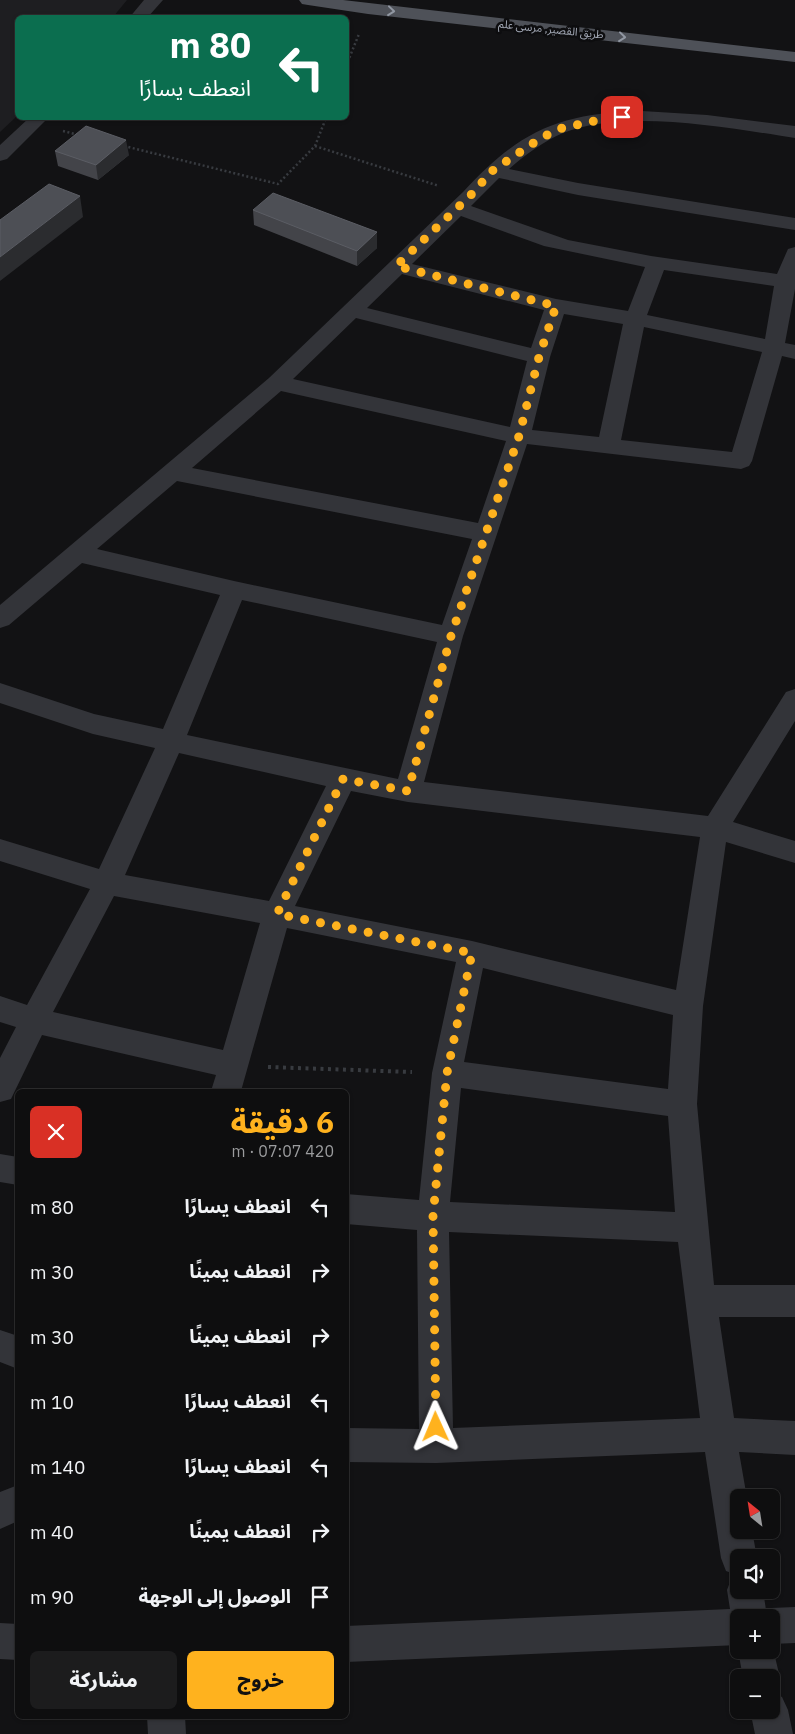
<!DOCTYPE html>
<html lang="ar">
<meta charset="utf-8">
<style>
:root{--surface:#0e0e0f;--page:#1c1c1d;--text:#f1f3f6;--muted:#9b9c9e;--line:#2e2e2f;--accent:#ffb21e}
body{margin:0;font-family:"IBM Plex Sans","Noto Sans Arabic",sans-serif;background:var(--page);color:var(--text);direction:rtl;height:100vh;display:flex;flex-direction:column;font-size:19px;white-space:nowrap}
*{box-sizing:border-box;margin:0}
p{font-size:16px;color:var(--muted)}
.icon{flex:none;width:28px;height:28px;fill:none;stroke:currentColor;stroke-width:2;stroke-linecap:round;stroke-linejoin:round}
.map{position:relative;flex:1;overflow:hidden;direction:ltr}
.side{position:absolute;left:15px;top:1089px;width:334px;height:630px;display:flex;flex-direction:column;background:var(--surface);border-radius:8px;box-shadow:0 1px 4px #0004,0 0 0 1px var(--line);direction:rtl}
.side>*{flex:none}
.top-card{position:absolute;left:15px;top:15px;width:334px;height:105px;border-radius:8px;box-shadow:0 1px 4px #0004,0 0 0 1px var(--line);direction:rtl;background:#0b6e4f;color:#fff;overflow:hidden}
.needle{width:32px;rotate:330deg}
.controls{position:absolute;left:730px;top:1489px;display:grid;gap:10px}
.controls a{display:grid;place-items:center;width:50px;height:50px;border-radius:8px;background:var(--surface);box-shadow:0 1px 4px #0004,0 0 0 1px var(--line);font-size:25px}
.pin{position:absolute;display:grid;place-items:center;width:42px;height:42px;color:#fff;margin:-21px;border-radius:10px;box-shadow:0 2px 8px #0006}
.me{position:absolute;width:55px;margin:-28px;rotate:359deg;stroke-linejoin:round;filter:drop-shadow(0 0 4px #0008)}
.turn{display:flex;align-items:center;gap:18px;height:105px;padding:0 15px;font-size:22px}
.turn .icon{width:65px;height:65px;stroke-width:2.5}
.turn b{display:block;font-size:35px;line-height:42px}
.round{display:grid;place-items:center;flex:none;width:52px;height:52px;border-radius:8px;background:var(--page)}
.summary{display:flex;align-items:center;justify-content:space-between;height:85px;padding:0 15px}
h1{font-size:30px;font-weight:800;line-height:38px;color:var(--accent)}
.button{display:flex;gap:10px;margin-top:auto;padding:10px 15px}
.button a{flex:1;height:58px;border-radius:8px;background:var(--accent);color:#111;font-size:20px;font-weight:800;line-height:58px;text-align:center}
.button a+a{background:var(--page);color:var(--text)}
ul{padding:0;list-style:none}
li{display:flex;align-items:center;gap:15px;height:65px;padding:0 15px}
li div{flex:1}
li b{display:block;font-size:19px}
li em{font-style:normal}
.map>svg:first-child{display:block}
.built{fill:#1e1e21}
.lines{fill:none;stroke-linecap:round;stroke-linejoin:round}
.path-far1{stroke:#383b40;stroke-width:2.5;stroke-dasharray:2 2.5;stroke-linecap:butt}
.path{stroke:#383b40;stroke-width:4;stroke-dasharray:3 4.5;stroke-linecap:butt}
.minor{fill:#333439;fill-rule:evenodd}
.major{fill:#4e5158;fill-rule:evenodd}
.wall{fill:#434449}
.shaded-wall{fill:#2b2c2f}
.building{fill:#4d4f55;stroke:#5b5d64}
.oneway{stroke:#9197a2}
.route{stroke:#ffb21e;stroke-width:9;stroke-dasharray:0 16.2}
.labels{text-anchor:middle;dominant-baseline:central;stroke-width:5;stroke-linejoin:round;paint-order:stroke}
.far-street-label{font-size:11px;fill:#a2a8b5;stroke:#0d0d0f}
</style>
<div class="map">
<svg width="795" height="1734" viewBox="0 0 795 1734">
<rect width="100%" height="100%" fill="#121214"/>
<!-- built -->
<path class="built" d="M0 0H127L113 17 18 18 17 116 0 132Z"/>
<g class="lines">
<!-- path-far1 -->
<path class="path-far1" d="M346 66 359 34
M63 131 79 135
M124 146 278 184 315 146 326 118
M315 146 439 186"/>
<!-- path -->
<path class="path" d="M268 1067 412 1072"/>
<!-- minor -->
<path class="minor" d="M144 0H163L147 18H129Z
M642 111 707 115 795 126V138C729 128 626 108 563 133 544 141 525 155 509 169L578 183 795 218V230L578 195 499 178 471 206 568 240 651 256 777 274 788 249 795 247V289L785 343 795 345V359L782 356 752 461 749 466 741 469 527 444 463 636 424 782 708 816 786 692 795 689V721L733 822 795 841V863L726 842 703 1006 697 1104 714 1285H795V1317H719L734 1418 795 1421V1455L739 1452 747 1498H739V1530H752L757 1558H739V1590H763L766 1610 771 1608 795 1607V1643L772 1644 780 1678 775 1691 772 1692 782 1697 788 1710 793 1734H755L750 1710H771V1678H743L738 1650 739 1647V1650H771V1618H739V1645L346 1662V1626L730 1609 727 1590 732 1577 737 1575 726 1571 721 1558 705 1452 436 1463 346 1462V1428L419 1429 417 1230 346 1224V1194L419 1200 432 1073 456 962 287 928 241 1091H211L216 1075 42 1035 11 1099 0 1102V1058L16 1027 0 1022V996L27 1005 90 889 0 861V839L99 869 155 748 93 734 0 703V683L94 714 163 729 220 595 82 563 9 625 0 628V605L269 378 463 192C519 131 559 113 642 111ZM461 216 544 246 645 267 628 311 556 299 412 264ZM664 270 774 286 765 339 647 315ZM402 274 544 310 531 348 367 308ZM564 314 623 324 599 437 532 430 550 357ZM356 318 527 361 510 427 293 379ZM644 327 762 352 732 452 621 440ZM281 391 506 441 478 523 192 468ZM177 481 472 539 442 625 234 581 97 549ZM242 600 437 642 398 779 187 735ZM179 753 326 786 269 901 125 875ZM351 791 408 802 700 837 676 990 472 941 295 906ZM114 896 260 923 223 1050 53 1012ZM483 968 673 1015 668 1089 464 1062ZM461 1088 668 1116 675 1212 450 1202ZM449 1232 678 1242 700 1418 453 1428Z
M29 118H48L7 159 0 161V145Z
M0 1154 18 1157V1185L0 1182Z
M0 1330 18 1336V1369L0 1362Z
M18 1485V1521L0 1529V1492Z
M0 1623 18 1624V1660L0 1659Z
M147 1716H185L186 1734H148Z"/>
<!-- major -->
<path class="major" d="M299 0H343L795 52V62L368 14 308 5 302 4Z"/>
</g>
<!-- wall -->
<path class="wall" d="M55 151 129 155 98 180 58 166Z
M253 210 377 232V248L357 266 254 225Z"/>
<!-- shaded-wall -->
<path class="shaded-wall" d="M126 140 129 155 98 180 96 165Z
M80 196 83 217 0 281V257Z
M377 232V248L357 266V251Z"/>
<!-- building -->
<path class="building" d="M86 126 126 140 96 165 55 151Z
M49 184 80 196 0 257V220Z
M273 193 377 232 357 251 253 210Z"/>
<!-- one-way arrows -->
<defs><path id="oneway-chevron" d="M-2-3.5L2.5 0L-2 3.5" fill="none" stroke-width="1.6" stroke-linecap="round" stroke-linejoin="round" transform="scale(1.25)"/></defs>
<g class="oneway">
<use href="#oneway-chevron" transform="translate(391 11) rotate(6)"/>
<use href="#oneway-chevron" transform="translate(622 37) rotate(6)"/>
</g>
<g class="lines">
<!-- route -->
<path class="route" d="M436 1427 433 1216 447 1073 472 953 277 914 343 779 408 791 451 636 519 436 539 357 556 306 396 266 470 196 492 171 538 140 558 129 608 118 622 117"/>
</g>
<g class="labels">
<!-- far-street labels -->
<g class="far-street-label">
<text transform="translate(551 29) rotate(6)">طريق القصير, مرسى علم</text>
</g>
</g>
</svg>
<div class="controls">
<a><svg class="needle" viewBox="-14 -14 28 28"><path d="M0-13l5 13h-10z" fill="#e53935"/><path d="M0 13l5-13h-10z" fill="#9b9c9e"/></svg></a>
<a><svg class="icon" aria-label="sound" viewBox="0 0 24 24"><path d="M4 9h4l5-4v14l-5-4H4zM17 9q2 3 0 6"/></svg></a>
<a>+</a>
<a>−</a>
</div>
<div class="pin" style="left:622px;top:117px;background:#d93025"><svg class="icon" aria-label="arrive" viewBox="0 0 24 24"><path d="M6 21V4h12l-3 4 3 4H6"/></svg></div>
<svg class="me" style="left:436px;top:1427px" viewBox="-20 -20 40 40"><path d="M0-17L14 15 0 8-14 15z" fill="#ffb21e" stroke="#fff" stroke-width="4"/></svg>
<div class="top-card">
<div class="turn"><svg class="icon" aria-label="left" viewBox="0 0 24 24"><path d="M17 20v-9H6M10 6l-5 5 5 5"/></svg><div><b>80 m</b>انعطف يسارًا</div></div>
</div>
<section class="side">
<div class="summary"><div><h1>6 دقيقة</h1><p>420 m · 07:07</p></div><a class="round" style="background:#d93025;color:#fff"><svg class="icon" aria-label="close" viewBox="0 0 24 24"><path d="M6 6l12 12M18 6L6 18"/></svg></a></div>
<ul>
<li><svg class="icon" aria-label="left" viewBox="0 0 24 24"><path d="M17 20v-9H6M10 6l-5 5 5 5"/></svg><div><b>انعطف يسارًا</b></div><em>80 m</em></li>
<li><svg class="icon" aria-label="right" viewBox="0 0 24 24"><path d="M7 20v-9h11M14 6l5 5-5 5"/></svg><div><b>انعطف يمينًا</b></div><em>30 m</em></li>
<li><svg class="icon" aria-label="right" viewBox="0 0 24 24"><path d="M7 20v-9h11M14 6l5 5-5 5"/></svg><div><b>انعطف يمينًا</b></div><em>30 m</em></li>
<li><svg class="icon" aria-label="left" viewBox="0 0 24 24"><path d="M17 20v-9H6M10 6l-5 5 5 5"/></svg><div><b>انعطف يسارًا</b></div><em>10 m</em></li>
<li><svg class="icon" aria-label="left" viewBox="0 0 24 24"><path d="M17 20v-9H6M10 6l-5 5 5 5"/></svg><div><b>انعطف يسارًا</b></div><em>140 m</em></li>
<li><svg class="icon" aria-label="right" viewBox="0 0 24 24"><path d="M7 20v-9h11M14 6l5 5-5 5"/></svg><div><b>انعطف يمينًا</b></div><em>40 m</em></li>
<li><svg class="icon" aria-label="arrive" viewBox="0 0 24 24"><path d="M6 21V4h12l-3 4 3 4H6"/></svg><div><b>الوصول إلى الوجهة</b></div><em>90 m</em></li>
</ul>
<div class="button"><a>خروج</a><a>مشاركة</a></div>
</section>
</div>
